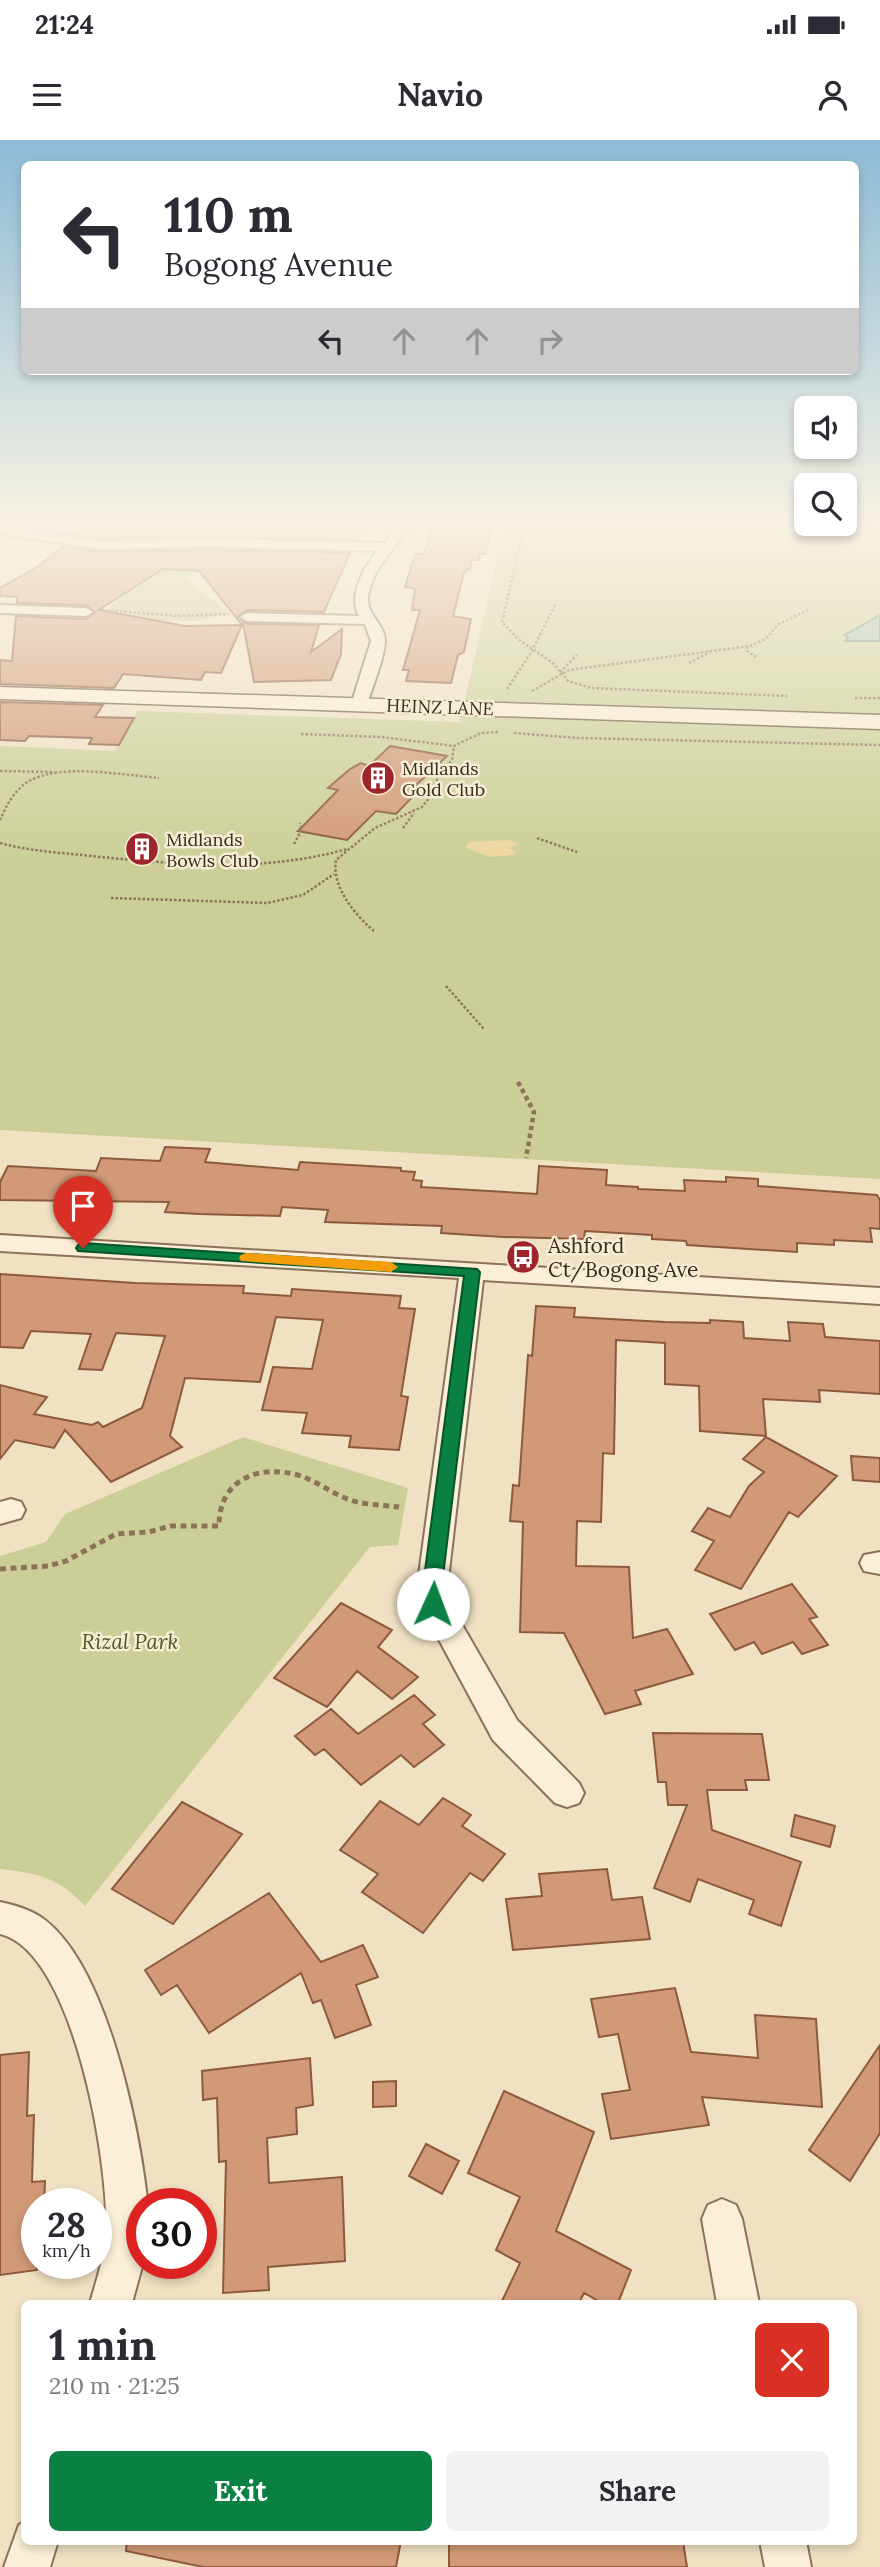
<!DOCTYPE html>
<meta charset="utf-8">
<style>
:root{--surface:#fff;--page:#f2f2f3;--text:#2b2b33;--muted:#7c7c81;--accent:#0b8043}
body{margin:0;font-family:Lora,serif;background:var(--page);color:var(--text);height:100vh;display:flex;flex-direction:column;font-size:26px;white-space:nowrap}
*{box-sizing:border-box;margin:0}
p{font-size:23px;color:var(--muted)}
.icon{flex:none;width:38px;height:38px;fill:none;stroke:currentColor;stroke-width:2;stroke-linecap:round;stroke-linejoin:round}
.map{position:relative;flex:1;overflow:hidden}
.side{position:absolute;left:21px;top:2160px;width:836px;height:245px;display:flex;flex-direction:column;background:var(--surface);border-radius:10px;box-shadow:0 4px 10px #0003}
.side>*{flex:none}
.top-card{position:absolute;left:21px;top:21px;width:838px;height:214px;border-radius:10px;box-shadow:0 4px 10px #0003;background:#fff;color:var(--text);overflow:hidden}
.tools{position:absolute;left:794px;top:256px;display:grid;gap:14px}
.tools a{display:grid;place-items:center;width:63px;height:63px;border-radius:10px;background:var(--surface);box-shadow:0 4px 10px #0003;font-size:35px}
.speed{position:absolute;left:21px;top:2048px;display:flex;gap:14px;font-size:35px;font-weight:700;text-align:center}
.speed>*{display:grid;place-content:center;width:91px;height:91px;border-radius:50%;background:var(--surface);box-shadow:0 4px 10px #0003;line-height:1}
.speed small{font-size:18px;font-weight:400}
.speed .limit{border:10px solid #d22;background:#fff;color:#111}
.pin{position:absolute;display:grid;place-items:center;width:60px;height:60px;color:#fff;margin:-72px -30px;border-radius:50% 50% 50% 0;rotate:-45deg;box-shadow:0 0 7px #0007}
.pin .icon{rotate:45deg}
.me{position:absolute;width:77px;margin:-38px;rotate:2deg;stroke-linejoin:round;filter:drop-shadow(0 0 5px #0008)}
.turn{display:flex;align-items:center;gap:24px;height:147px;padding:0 28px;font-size:32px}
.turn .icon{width:91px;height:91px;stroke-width:2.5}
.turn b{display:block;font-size:49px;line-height:60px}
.lanes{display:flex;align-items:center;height:66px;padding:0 28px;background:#0003;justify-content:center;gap:35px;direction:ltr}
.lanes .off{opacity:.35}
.round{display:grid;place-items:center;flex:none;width:74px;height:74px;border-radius:10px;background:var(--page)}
.head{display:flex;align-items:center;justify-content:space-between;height:119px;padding:0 28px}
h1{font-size:42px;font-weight:700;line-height:52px}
.action{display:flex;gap:14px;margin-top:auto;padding:14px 28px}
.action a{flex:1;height:80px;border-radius:10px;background:var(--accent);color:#fff;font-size:28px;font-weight:700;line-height:80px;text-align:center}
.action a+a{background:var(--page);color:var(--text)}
.status{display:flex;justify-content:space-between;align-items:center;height:49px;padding:0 35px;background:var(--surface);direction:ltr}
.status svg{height:19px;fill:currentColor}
header{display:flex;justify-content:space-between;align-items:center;height:91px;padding:0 28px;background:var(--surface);font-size:32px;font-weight:700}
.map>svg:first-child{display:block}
.green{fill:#cbcf97}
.sand{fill:#eed69f}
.water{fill:#a6c3b9;stroke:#6c9287;stroke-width:2}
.building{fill:#d19977;stroke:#8d5a3d;stroke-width:2}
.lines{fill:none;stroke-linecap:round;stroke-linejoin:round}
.street-casing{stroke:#8c7259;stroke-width:4}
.secondary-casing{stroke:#6e533c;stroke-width:3}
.path-far2{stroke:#8c7259;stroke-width:2.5;stroke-dasharray:2.5 2;stroke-linecap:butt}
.path-far1{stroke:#8c7259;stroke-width:4.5;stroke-dasharray:4.5 3.5;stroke-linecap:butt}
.path{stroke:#8c7259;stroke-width:5;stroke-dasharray:6 4.5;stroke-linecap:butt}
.street{fill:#fbefd7;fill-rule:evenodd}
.secondary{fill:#fbefd7;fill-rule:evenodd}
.route{fill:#0b8043;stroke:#07532c;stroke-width:2}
.slow{fill:#f59e0b}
.labels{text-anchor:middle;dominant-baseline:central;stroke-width:5;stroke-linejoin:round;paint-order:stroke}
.far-street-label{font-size:18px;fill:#3b2b1e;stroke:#f7ecd4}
.far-poi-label{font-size:18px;fill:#3b2b1e;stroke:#f7ecd4;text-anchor:start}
.poi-label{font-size:21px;fill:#3b2b1e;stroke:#f7ecd4;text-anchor:start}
.park-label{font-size:21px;font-style:italic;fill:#4d5923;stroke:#f7ecd4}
</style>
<div class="status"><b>21:24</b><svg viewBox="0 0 49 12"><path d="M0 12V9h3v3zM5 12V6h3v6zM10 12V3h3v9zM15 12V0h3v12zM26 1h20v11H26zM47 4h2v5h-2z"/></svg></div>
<header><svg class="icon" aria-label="menu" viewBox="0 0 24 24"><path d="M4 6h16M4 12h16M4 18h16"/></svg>Navio<svg class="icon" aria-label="person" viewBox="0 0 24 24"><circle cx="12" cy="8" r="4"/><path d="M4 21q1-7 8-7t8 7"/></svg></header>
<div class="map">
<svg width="880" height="2427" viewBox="0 0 880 2427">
<rect width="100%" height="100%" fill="#f0e1c3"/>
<!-- green -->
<path class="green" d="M505 383H880V1039L0 990V606L115 611 138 571 460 582Z
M172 410H204L187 439 227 471C199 489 143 479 111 473L109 466 151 438Z
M243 1297 408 1348 398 1405 370 1407 85 1766C60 1738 37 1733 0 1729V1416L46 1402 65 1374Z"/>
<!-- sand -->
<path class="sand" d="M509 700 518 704 510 708 515 712 514 715 489 717 465 707 470 702Z"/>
<!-- water -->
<path class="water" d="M880 475V501H845L848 498 845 495Z"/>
<!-- building -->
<path class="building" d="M91 383H363L356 400 211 396 99 398 77 395Z
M448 383H492L485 414H480L479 420H472L470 428 464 433 453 476 471 479 464 512 458 515 451 543 406 541 409 530H403L420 470H412L415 449 405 447 415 414H424L432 389H447Z
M63 406 99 412 211 410 350 413 324 472 247 470 238 476 247 484 319 485 311 512 342 489 341 514 331 540 254 542 243 483 242 485 199 431 163 429 99 470 185 486 242 485 221 533 205 532 201 540 123 534 114 548 0 544V520L12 521 16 476 86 479 95 473 86 465 17 463V457L0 456V448L37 427Z
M0 562 103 565 95 577 134 578 119 605 89 604 92 598 29 596 25 601 0 600Z
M390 606 447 616 413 648 420 649 396 674 376 671 347 700 298 691 338 650 328 648 350 629 361 623 369 626Z
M165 1007 210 1009 205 1022 298 1030 300 1022 401 1028V1031L415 1032 413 1040 422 1041 421 1047 537 1054 539 1026 607 1030 606 1045 638 1047V1049L685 1051 684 1040 726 1042V1037L758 1039V1046L877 1055 880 1060V1089L870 1088 872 1102 834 1100V1105L797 1103V1112L687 1105 686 1101 652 1099V1095L585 1091 584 1099 503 1097 441 1093 442 1086 325 1082 328 1070 282 1067 280 1076 199 1074 165 1072 169 1062 0 1060V1042L8 1026 96 1031 101 1018 160 1021Z
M0 1134 135 1143 244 1146 243 1153 291 1156 292 1149 401 1156 399 1168 415 1169 401 1256 408 1257 399 1310 349 1307 351 1296 302 1293 307 1273 262 1270 273 1227 312 1229 323 1180 276 1177 260 1242 185 1238 170 1296 182 1307 111 1342 65 1290 54 1308 15 1300 0 1319V1245L47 1257 34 1274 92 1285 98 1282 103 1287 142 1268 165 1196 116 1193 102 1230 79 1229 91 1194 31 1191 23 1208 0 1207Z
M536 1166 575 1168 574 1177 665 1182 710 1183V1180L743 1182 744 1198 790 1201 788 1182 823 1184 825 1197 880 1201V1254L819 1250 820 1262 763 1259 766 1296 700 1291 699 1246 665 1244V1203L616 1200 614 1314 603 1313 601 1382 577 1381 576 1426 629 1427 633 1498 667 1489 693 1534 635 1551 641 1564 605 1574 564 1493 520 1492 523 1382 510 1381 513 1345 519 1346 528 1215 532 1216Z
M766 1297 837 1336 798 1377 789 1372 741 1449 695 1430 714 1401 692 1391 708 1368 730 1377 749 1346 764 1332 743 1319Z
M851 1316 880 1318V1342L853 1340Z
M792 1444 817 1477 809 1479 828 1505 802 1514 793 1502 762 1514 754 1502 735 1510 710 1474Z
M341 1463 392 1490 378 1507 418 1537 392 1559 357 1531 327 1567 274 1538Z
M414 1555 435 1575 423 1584 444 1605 414 1627 401 1615 361 1645 324 1609 315 1615 295 1596 331 1569 358 1594Z
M653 1593 762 1594 769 1640H745L747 1650H707L712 1690 801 1722 781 1786 749 1774 754 1760 698 1739 690 1762 654 1748 687 1665H668L666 1642H658Z
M443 1658 471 1675 462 1686 505 1714 483 1741 470 1733 423 1793 362 1752 378 1734 340 1710 380 1661 419 1685Z
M182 1662 242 1694 173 1784 112 1749Z
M795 1675 835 1686 830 1707 791 1696Z
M607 1729 612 1760 642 1757 650 1799 513 1810 506 1759 542 1756 539 1734Z
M269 1753 321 1822 363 1805 378 1837 356 1845 371 1885 335 1898 321 1860 313 1863 301 1833 209 1893 177 1845 161 1855 145 1830Z
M675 1848 691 1912 758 1918 755 1875 816 1879 822 1967 702 1957 709 1985 611 1999 602 1954 630 1950 618 1894 599 1897 591 1859Z
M880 1905V1993L850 2041 809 2010Z
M29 1912 27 1976 34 1975 32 2042 45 2041 44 2063H37V2130L0 2135V1915Z
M310 1918 313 1965 296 1968 297 1994 267 1998 269 2043 342 2037 345 2121 268 2127 269 2150 223 2153 226 2021 219 2022 217 1958 203 1960 202 1931Z
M396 1941V1966L373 1967V1942Z
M504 1951 594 1992 556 2091 631 2130 618 2163H602L584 2153 579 2163H501L520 2123 496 2110 520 2057 468 2033Z
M426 2004 459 2021 442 2054 409 2036Z
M127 2401H401L396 2427H203L126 2411Z
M449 2401H683L687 2427H449Z"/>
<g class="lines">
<!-- street casing -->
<g class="street-casing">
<path id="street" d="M400 383H412C397 408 372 427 368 457 366 475 386 485 385 502 384 520 372 547 367 565L359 570 351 565 371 501 365 484 247 481 240 477 247 473 359 476C348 457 364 425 378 411L211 407 99 409 0 394V386L99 401 211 399 385 403Z
M0 465 86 468 93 472 86 476 0 473Z
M0 1095 880 1148V1164L483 1140 446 1457 517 1580 579 1643 584 1653 579 1663 567 1667 555 1663 493 1600 416 1457 459 1138 0 1111Z
M11 1359 21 1362 25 1370 21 1378 0 1384V1362Z
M880 1412V1434L864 1431 860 1423 864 1415Z
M0 1762C15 1765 32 1770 45 1780 107 1828 138 1983 147 2058V2063H142L143 2123 132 2163H90C97 2139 105 2115 106 2090 109 2025 74 1811 0 1794Z
M722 2059 736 2065 742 2079 759 2163H717L702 2079 708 2065Z
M24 2382V2401H58L50 2427H4L19 2385Z
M760 2401H806L811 2427H765Z"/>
</g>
<!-- secondary casing -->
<g class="secondary-casing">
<path id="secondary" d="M0 547 880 575V589L0 559Z"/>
</g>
<!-- path-far2 -->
<path class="path-far2" d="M525 383 502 482 519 500 553 523 568 541 591 548 787 556
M102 470 177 476 229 474
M747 506V511L758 518
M689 523 710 512
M560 532 577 515
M507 549 532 511 556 463
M532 551 569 530 750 506 765 499 779 484 810 469
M855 558H880
M514 593 579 598 880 605
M301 594 381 597 454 606 481 593 499 592
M0 631 55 632
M0 680C6 666 15 649 29 641 62 623 122 635 159 638
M403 688 414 673
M537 698 577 712
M0 703C33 712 67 713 101 717 185 725 265 732 347 709
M294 704 302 689 300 683
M111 758 267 763 303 755 334 734
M374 791C355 775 331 746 336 720L375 688 422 667 434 652 438 636 452 620 454 606
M446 846 484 889"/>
<!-- path-far1 -->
<path class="path-far1" d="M518 942 534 972 526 1018"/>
<!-- path -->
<path class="path" d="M0 1429 48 1426 66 1421 116 1394 149 1392 170 1386H219C219 1339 259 1323 301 1336 318 1342 333 1354 350 1360 366 1365 383 1365 399 1367"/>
<!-- street -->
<use href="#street" class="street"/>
<!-- secondary -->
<use href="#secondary" class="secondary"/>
</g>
<!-- sky -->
<linearGradient id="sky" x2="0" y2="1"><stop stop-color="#8dbad5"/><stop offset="0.53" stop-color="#f8f2e4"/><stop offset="1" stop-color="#f8f2e4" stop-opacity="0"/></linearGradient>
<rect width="880" height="723" fill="url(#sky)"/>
<!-- route -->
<path class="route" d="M83 1103 477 1129 480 1132 439 1469 433 1471 426 1469 422 1453 464 1136 78 1111 76 1108 78 1105Z"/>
<!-- slow -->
<path class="slow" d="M246 1113 391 1122 398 1127 391 1132 241 1121 239 1118 241 1115Z"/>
<!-- icons -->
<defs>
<g id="building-disc" transform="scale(1.75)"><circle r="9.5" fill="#9e252b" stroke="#f7ecd4"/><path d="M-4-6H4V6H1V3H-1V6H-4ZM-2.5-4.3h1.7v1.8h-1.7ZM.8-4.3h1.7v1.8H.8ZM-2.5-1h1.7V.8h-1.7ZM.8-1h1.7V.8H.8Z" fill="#fff"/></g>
<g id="bus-disc" transform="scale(1.75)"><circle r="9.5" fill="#9e252b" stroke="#f7ecd4"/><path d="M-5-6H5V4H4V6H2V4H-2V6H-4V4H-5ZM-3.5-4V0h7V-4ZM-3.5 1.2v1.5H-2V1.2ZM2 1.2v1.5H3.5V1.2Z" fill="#fff"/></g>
</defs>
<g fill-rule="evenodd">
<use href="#building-disc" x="378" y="638"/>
<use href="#building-disc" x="142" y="709"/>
<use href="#bus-disc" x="523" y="1117"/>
</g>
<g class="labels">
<!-- far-street labels -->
<g class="far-street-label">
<text transform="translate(440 567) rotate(2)">HEINZ LANE</text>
</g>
<!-- far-poi labels -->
<g class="far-poi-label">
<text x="402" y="628">Midlands<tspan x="402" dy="21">Gold Club</tspan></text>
<text x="166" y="699">Midlands<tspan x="166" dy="21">Bowls Club</tspan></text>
</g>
<!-- poi labels -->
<g class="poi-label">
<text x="548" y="1105">Ashford<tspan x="548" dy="24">Ct/Bogong Ave</tspan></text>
</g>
<!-- park labels -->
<g class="park-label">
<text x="130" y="1501">Rizal Park</text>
</g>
</g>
</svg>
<div class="tools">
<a><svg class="icon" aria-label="sound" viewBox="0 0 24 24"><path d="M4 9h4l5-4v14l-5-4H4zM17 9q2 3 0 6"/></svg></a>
<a><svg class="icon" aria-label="search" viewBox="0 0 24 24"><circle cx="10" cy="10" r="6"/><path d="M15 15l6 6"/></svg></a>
</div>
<div class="speed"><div>28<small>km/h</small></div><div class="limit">30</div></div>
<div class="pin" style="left:83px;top:1108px;background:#d93025"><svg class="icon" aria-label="arrive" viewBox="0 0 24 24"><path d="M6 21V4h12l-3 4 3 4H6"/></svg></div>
<svg class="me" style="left:433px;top:1464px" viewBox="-20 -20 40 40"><circle r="19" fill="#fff"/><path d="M0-13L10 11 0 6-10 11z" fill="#0b8043"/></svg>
<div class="top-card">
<div class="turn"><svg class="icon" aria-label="left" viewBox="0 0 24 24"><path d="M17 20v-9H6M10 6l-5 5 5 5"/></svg><div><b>110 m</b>Bogong Avenue</div></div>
<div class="lanes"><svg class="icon" aria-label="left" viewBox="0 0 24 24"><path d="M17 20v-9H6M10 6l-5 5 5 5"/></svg><svg class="icon off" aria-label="ahead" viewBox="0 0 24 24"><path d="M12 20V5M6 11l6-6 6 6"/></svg><svg class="icon off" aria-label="ahead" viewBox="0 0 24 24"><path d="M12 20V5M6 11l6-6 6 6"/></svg><svg class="icon off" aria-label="right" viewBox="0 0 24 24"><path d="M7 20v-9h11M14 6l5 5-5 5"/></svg></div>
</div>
<section class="side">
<div class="head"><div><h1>1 min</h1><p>210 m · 21:25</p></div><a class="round" style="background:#d93025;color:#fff"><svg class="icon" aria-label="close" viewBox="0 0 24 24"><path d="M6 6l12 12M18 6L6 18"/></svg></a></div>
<div class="action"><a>Exit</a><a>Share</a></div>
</section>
</div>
